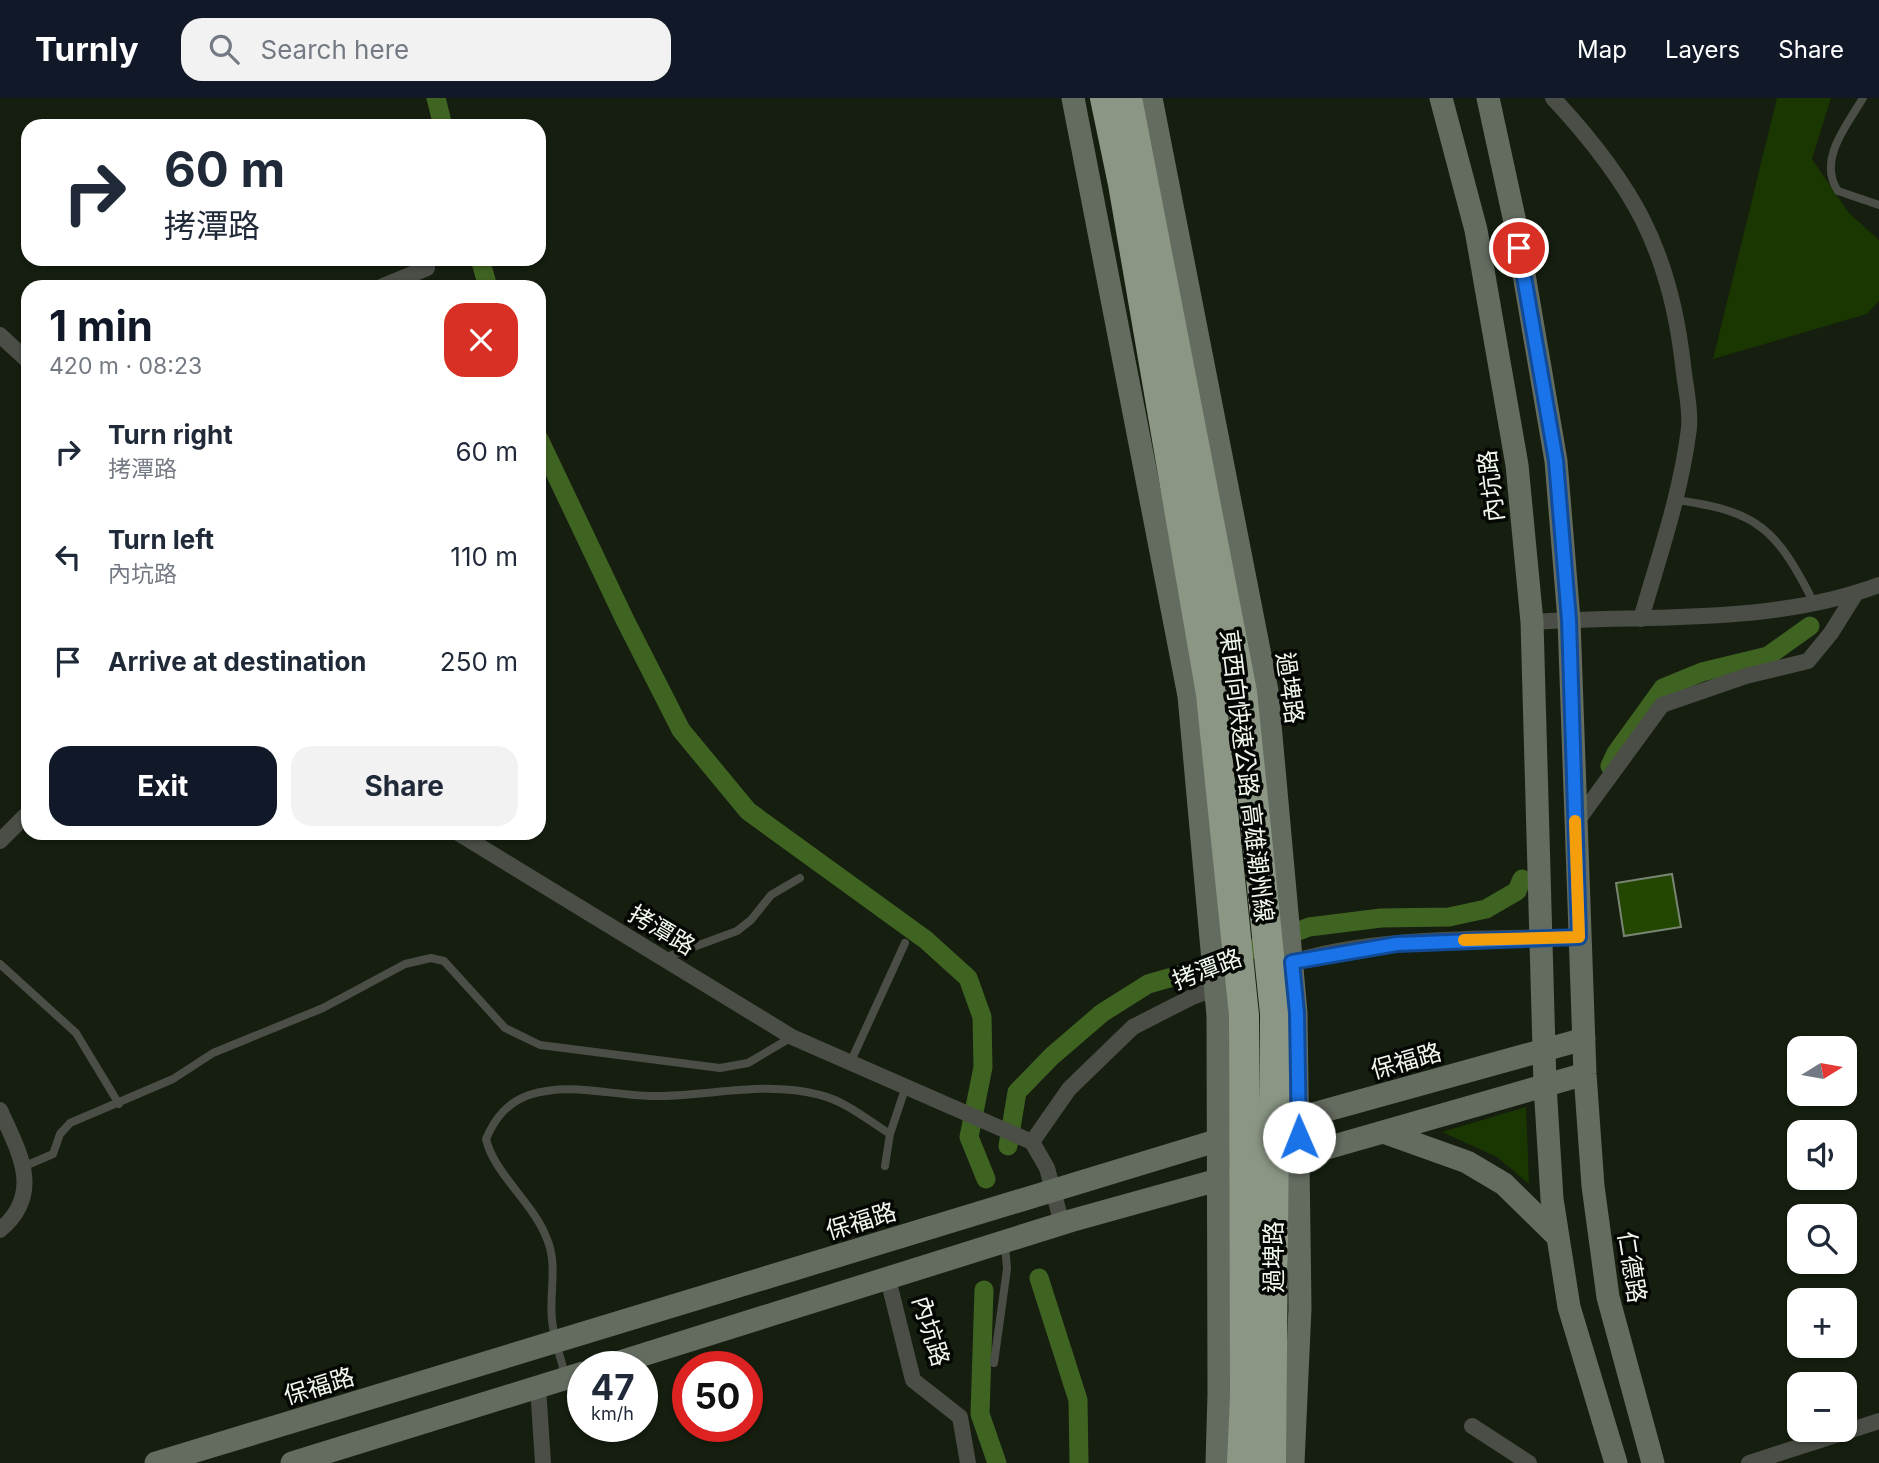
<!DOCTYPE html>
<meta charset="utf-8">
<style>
:root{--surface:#fff;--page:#f2f2f3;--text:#1f2937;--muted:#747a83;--accent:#111827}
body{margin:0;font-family:Inter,"Noto Sans TC",sans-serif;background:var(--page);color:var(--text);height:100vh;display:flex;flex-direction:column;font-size:26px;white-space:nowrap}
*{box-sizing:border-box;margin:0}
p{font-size:23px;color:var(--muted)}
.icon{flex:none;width:38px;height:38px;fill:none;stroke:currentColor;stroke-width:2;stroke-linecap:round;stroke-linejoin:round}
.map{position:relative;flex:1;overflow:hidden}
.details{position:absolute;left:21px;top:182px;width:525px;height:560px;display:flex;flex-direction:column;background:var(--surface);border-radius:21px;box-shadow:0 2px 5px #0004}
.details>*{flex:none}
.banner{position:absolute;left:21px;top:21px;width:525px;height:147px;border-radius:21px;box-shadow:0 2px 5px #0004;background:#fff;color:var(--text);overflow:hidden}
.needle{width:46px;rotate:79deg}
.buttons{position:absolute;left:1787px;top:938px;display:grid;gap:14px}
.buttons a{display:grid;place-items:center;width:70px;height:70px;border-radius:14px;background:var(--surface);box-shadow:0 2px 5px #0004;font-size:35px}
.speed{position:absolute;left:567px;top:1253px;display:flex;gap:14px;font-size:35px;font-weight:700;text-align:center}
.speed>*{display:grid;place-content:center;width:91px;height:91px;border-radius:50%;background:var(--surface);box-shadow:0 2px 5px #0004;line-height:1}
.speed small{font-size:18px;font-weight:400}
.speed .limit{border:10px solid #d22;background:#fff;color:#111}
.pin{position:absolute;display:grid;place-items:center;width:60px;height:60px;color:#fff;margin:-30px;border:4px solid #fff;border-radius:50%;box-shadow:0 2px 7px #0007}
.me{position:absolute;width:77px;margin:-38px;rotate:359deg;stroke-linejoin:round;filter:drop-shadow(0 0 5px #0008)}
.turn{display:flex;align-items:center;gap:24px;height:147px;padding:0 28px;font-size:32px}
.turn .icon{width:91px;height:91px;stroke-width:2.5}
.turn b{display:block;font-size:49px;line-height:60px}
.round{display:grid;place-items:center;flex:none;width:74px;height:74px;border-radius:21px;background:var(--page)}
.headline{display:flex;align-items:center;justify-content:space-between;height:119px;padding:0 28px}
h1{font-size:42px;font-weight:700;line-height:52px;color:var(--accent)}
.primary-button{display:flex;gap:14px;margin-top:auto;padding:14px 28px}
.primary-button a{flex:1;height:80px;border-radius:21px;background:var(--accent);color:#fff;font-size:28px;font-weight:700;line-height:80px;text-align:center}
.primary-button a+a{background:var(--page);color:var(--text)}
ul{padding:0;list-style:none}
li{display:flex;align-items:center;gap:21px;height:105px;padding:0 28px}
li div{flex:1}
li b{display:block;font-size:26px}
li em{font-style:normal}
header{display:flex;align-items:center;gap:42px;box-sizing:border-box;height:98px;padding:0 35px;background:var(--accent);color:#fff}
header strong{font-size:33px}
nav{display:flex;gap:38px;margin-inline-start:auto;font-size:24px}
.search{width:490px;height:63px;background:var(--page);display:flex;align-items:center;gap:18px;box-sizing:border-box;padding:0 24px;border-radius:21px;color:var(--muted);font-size:26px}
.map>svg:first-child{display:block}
.green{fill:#1a3601}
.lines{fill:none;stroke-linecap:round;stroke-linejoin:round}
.canal{stroke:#3f6422;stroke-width:19}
.building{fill:#234700;stroke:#798573;stroke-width:2}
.lane{stroke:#4a4e47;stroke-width:8}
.street{stroke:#4a4e47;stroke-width:16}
.secondary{stroke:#646b5f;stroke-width:23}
.highway-bridge{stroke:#8b9684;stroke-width:30}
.route-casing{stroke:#114b97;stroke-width:18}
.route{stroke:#1a73e8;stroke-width:12}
.slow{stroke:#f59e0b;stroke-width:12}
.labels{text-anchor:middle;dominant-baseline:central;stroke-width:7;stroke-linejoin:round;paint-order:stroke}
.street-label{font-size:24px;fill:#f0f7ed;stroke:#040703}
</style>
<header>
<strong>Turnly</strong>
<div class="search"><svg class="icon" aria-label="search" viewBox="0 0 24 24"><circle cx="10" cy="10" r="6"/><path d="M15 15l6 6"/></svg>Search here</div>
<nav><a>Map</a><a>Layers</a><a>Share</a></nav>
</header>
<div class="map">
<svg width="1879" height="1365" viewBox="0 0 1879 1365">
<rect width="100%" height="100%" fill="#151e0f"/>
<!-- green -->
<path class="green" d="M1777 0H1831L1812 61 1849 115 1879 142V203L1867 216 1713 261Z
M1526 1009 1529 1086 1497 1059 1442 1034Z"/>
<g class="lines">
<!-- canal -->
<path class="canal" d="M436 0 443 28
M480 161 488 189
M539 341 625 522 681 632 748 713 926 842 968 880 982 919 983 969 969 1039 986 1081
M1610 668 1616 655 1663 590 1702 574 1768 558 1810 528
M1008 1048 1017 994 1052 958 1102 915 1148 886 1197 872 1309 829 1381 820 1449 819 1486 811 1517 793 1522 781
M1039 1180 1078 1302 1079 1365
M984 1192 980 1316 997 1365"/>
</g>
<!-- building -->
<path class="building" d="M1672 776 1681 829 1624 838 1616 785Z"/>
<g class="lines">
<!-- lane -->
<path class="lane" d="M1863 0C1847 27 1817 62 1838 93L1879 107
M1676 402C1759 413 1777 432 1814 505
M664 860 737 833 751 822 771 797 800 780
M0 866 76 935 119 1006
M851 963 905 845
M25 1068 53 1056 60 1036 70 1025 173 981 213 955 323 910 405 866 431 860 444 863 505 930 540 947 720 970 748 965 792 939
M885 1068 890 1036 906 988
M994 1265 1007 1171 1005 1147
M566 1280C561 1261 554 1242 552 1222 549 1195 558 1167 547 1141 533 1104 494 1076 486 1041 495 1020 507 1005 529 997 570 984 609 997 650 998 707 999 764 982 820 997 845 1003 868 1022 890 1036"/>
<!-- street -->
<path class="street" d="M1553 0C1632 85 1670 151 1683 267 1685 287 1691 311 1689 330 1681 396 1659 458 1641 521
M381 189 427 170
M0 237 28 263
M1532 524C1647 516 1769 528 1879 487
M1575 726 1662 607 1746 578 1808 563 1831 535 1856 495
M458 735 792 939 1032 1044 1047 1070 1062 1126
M0 743 28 715
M1283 867C1370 837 1488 841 1579 839
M0 1012C19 1054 44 1095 0 1132
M1032 1044 1069 991 1133 929 1192 899 1223 888
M888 1181 913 1282 960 1319 968 1365
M538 1289 543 1365
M1472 1328 1529 1365
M1749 1365 1879 1323"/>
<!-- secondary -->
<path class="secondary" d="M1073 0 1189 598 1218 918 1219 1296 1217 1365
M1151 0 1267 593 1296 915 1300 1210 1293 1365
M1441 0 1476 132 1517 367 1532 524 1545 987 1552 1101 1569 1209 1616 1365
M1488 0 1515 124 1556 363 1569 522 1585 976 1593 1088 1608 1199 1653 1365
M1383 1034 1467 1064 1504 1086 1558 1139
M1285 1062 1585 976
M604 1269 1070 1123 1232 1078
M156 1365 1219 1042 1584 941
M292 1365 583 1275"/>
<!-- highway-bridge -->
<path class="highway-bridge" d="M1105 0 1123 86 1211 596 1244 917 1245 1298 1242 1365
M1127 0 1242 594 1275 916 1271 1365"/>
</g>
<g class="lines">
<!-- route casing -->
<g class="route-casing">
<path id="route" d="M1299 1039 1297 915 1292 864 1397 846 1579 839 1569 522 1556 363 1519 150"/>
</g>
<!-- route -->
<use href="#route" class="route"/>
<!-- slow -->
<path class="slow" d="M1464 842 1579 839 1575 723"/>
</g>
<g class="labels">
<!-- street labels -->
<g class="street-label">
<text transform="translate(1491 388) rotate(-97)">內坑路</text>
<text transform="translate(1290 590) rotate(82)">過埤路</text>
<text transform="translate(1247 678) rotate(83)">東西向快速公路 高雄潮州線</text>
<text transform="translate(662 832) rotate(31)">拷潭路</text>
<text transform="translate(1207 871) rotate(-21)">拷潭路</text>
<text transform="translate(1406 963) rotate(-16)">保福路</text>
<text transform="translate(861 1123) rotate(-17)">保福路</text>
<text transform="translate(1273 1159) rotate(-90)">過埤路</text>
<text transform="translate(1632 1169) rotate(81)">仁德路</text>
<text transform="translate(931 1233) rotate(73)">內坑路</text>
<text transform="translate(319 1288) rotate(-17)">保福路</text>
</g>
</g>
</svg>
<div class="buttons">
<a><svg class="needle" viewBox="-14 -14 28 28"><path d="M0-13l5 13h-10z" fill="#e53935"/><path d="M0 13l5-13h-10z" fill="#747a83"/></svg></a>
<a><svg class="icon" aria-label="sound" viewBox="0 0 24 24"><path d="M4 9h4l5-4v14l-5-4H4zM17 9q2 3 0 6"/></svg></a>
<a><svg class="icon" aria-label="search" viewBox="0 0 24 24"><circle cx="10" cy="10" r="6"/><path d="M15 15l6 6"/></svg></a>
<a>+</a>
<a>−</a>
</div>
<div class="speed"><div>47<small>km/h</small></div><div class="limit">50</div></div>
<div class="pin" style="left:1519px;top:150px;background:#d93025"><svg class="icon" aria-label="arrive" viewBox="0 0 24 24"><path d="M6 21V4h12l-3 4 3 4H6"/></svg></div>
<svg class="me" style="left:1299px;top:1039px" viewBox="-20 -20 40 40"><circle r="19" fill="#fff"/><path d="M0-13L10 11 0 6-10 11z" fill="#1a73e8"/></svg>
<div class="banner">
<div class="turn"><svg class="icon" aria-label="right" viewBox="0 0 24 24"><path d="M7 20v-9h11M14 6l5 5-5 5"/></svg><div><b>60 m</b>拷潭路</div></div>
</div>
<section class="details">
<div class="headline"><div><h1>1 min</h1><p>420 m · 08:23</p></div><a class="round" style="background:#d93025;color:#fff"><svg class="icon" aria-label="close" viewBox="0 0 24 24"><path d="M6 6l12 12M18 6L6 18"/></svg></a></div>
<ul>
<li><svg class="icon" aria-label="right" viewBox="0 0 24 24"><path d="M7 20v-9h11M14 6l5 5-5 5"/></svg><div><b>Turn right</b><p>拷潭路</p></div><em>60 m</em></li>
<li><svg class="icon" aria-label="left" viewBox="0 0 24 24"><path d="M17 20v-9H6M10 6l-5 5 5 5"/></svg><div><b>Turn left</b><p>內坑路</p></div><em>110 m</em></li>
<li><svg class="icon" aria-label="arrive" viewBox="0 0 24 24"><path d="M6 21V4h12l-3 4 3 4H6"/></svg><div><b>Arrive at destination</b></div><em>250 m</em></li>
</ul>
<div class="primary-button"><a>Exit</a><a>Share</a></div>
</section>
</div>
